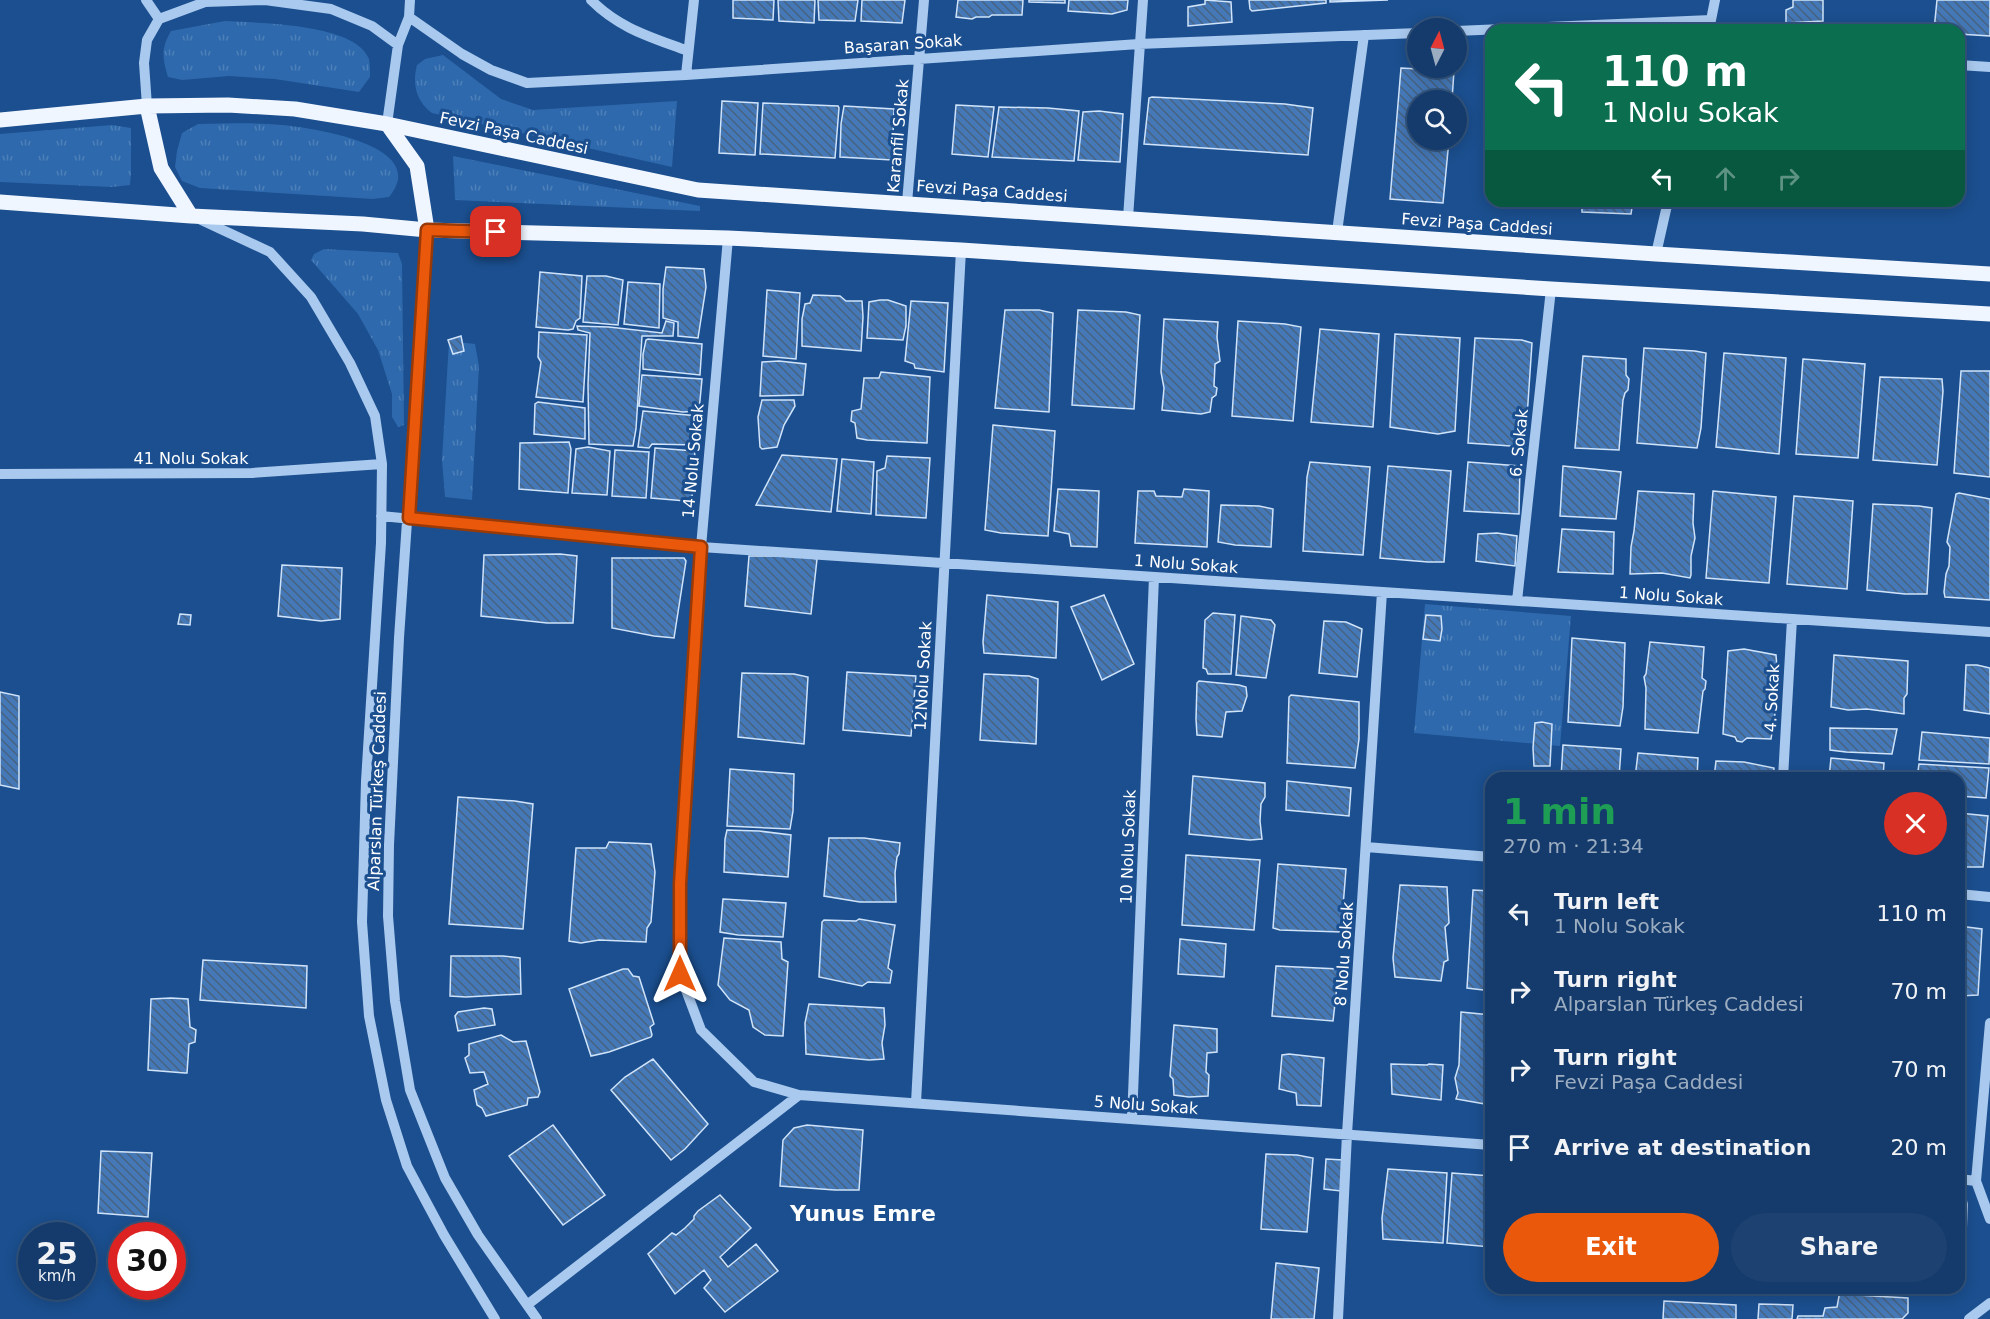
<!DOCTYPE html>
<meta charset="utf-8">
<style>
:root{--surface:#143b6b;--page:#1d4271;--text:#f1f3f6;--muted:#9dadc1;--line:#33557e;--accent:#ea580c}
body{margin:0;font-family:"DejaVu Sans",sans-serif;background:var(--page);color:var(--text);height:100vh;display:flex;flex-direction:column;font-size:22px;white-space:nowrap}
*{box-sizing:border-box;margin:0}
p{font-size:20px;color:var(--muted)}
.icon{flex:none;width:33px;height:33px;fill:none;stroke:currentColor;stroke-width:2;stroke-linecap:round;stroke-linejoin:round}
.map{position:relative;flex:1;overflow:hidden}
.side{position:absolute;left:1485px;top:772px;width:480px;height:522px;display:flex;flex-direction:column;background:var(--surface);border-radius:18px;box-shadow:0 3px 15px #0003,0 0 0 2px var(--line)}
.side>*{flex:none}
.banner{position:absolute;left:1485px;top:24px;width:480px;height:183px;border-radius:18px;box-shadow:0 3px 15px #0003,0 0 0 2px var(--line);background:#0b6e4f;color:#fff;overflow:hidden}
.needle{width:39px;rotate:6deg}
.fabs{position:absolute;left:1407px;top:18px;display:grid;gap:12px}
.fabs a{display:grid;place-items:center;width:60px;height:60px;border-radius:50%;background:var(--surface);box-shadow:0 3px 15px #0003,0 0 0 2px var(--line);font-size:30px}
.speed{position:absolute;left:18px;top:1222px;display:flex;gap:12px;font-size:30px;font-weight:700;text-align:center}
.speed>*{display:grid;place-content:center;width:78px;height:78px;border-radius:50%;background:var(--surface);box-shadow:0 3px 15px #0003,0 0 0 2px var(--line);line-height:1}
.speed small{font-size:15px;font-weight:400}
.speed .limit{border:9px solid #d22;background:#fff;color:#111}
.pin{position:absolute;display:grid;place-items:center;width:51px;height:51px;color:#fff;margin:-26px;border-radius:12px;box-shadow:0 3px 9px #0006}
.me{position:absolute;width:66px;margin:-33px;rotate:0deg;stroke-linejoin:round;filter:drop-shadow(0 0 4px #0008)}
.turn{display:flex;align-items:center;gap:21px;height:126px;padding:0 18px;font-size:27px}
.turn .icon{width:78px;height:78px;stroke-width:2.5}
.turn b{display:block;font-size:42px;line-height:51px}
.lanes{display:flex;align-items:center;height:57px;padding:0 18px;background:#0003;justify-content:center;gap:30px;direction:ltr}
.lanes .off{opacity:.35}
.round{display:grid;place-items:center;flex:none;width:63px;height:63px;border-radius:32px;background:var(--page)}
.head{display:flex;align-items:center;justify-content:space-between;height:102px;padding:0 18px}
h1{font-size:36px;font-weight:600;line-height:45px;color:#1e9e55}
.button{display:flex;gap:12px;margin-top:auto;padding:12px 18px}
.button a{flex:1;height:69px;border-radius:36px;background:var(--accent);color:#fff;font-size:24px;font-weight:600;line-height:69px;text-align:center}
.button a+a{background:var(--page);color:var(--text)}
ul{padding:0;list-style:none}
li{display:flex;align-items:center;gap:18px;height:78px;padding:0 18px}
li div{flex:1}
li b{display:block;font-size:22px}
li em{font-style:normal}
.map>svg:first-child{display:block}
.grass{fill:url(#grass-tufts)}
.building{fill:url(#building-back-hatch);stroke:#cfe3fa;stroke-width:1.5}
.lines{fill:none;stroke-linecap:round;stroke-linejoin:round}
.minor{stroke:#a9c9ee;stroke-width:10}
.major{stroke:#f0f6ff;stroke-width:15}
.route-casing{stroke:#983908;stroke-width:15}
.route{stroke:#ea580c;stroke-width:10}
.labels{text-anchor:middle;dominant-baseline:central;stroke-width:6;stroke-linejoin:round;paint-order:stroke}
.street-label{font-size:16px;fill:#fff;stroke:#1b4f8f}
.district-label{font-size:22px;font-weight:bold;fill:#fff;stroke:#1b4f8f}
</style>
<div class="map">
<svg width="1990" height="1319" viewBox="0 0 1990 1319">
<defs>
<pattern id="grass-tufts" width="24" height="20" patternUnits="userSpaceOnUse" patternTransform="scale(1.5)"><rect width="24" height="20" fill="#2e69ad"/><path d="M3 7l-1-3M5 7V3M7 7l1-3M15 17l-1-3M17 17v-4M19 17l1-3" fill="none" stroke="#4d80b9"/></pattern>
<pattern id="building-back-hatch" width="6" height="6" patternUnits="userSpaceOnUse" patternTransform="scale(1.5)"><rect width="6" height="6" fill="#4478b7"/><path d="M-1 5l2 2M0 0l6 6M5-1l2 2" fill="none" stroke="#486282"/></pattern>
</defs>
<rect width="100%" height="100%" fill="#1b4f8f"/>
<!-- grass -->
<path class="grass" d="M225 21C257 23 356 23 369 59 370 64 370 72 370 77L359 92 275 79 229 76 182 80 168 77C162 58 161 48 171 31Z
M443 55 501 99 533 110 677 101 672 167 432 113C416 101 412 84 417 65L425 59Z
M198 124C226 124 255 122 282 125 312 128 432 145 389 197L373 199 200 188 182 181 175 167 177 151 182 133Z
M112 125 131 128V173L130 185 112 187 0 182V134Z
M453 156 700 206V211L455 200Z
M324 249 398 253 402 264 404 425 398 427 392 417V394L378 350 358 314 311 260 314 254Z
M449 341 475 344 479 366 472 500 445 497 442 460Z
M1425 604 1571 616 1560 746 1414 733Z"/>
<!-- building -->
<path class="building" d="M733 0H774L773 20 733 18Z
M778 0H815L814 23 779 21Z
M818 0H858L855 21 819 20Z
M862 0H905L902 23 861 21Z
M958 0H1023L1022 15H992L989 17H976L972 19 956 17Z
M1029 0H1065V3L1029 2Z
M1069 0H1128L1127 10 1112 14 1068 11Z
M1205 0 1231 2 1232 22 1188 26V7L1205 4Z
M1249 0H1326V3L1252 11 1250 9Z
M1330 0H1388L1330 2Z
M1793 0H1823V21L1786 23V10L1793 7Z
M1937 0H1990V36L1959 34V30H1934Z
M1401 68 1454 71 1452 100H1418V140H1449L1443 203 1390 199Z
M1152 97 1285 104 1313 108 1308 155 1144 144 1149 98Z
M722 101 758 103 755 155 719 153Z
M763 103 838 106 839 108 835 158 760 154Z
M956 105 994 107 988 157 952 154Z
M844 106 894 109 892 160 840 157 841 124Z
M999 107 1048 108 1079 111 1074 161 992 157Z
M1099 111 1123 114 1120 162 1078 160 1083 112Z
M1582 201H1633L1631 214 1582 212Z
M666 267 704 269 706 287 698 338 678 336V322L663 318V289Z
M540 272 582 276 580 318 576 321 573 329 568 330 536 327Z
M587 276H606L623 280 618 325 583 322Z
M628 282 660 284 659 328 624 324Z
M767 290 800 293 796 359 763 356Z
M813 295 840 296 846 301H862L863 317 861 351 802 346V319L805 304 810 303Z
M880 300H888L906 306V326L903 340 867 338 869 302Z
M911 301 948 303 944 372 915 368 914 364 905 361Z
M1005 310H1039L1053 313 1049 412 995 408Z
M1078 310 1126 312 1140 315 1134 409 1072 405Z
M1164 319 1218 322 1217 337 1220 361 1215 364 1214 386 1217 388 1216 395 1212 398 1210 412 1201 414 1162 410 1164 388 1161 372Z
M666 321 674 323 673 336H642L636 429 633 446 589 444 588 385 590 333 578 330 577 326 609 327 662 333Z
M1238 321 1285 324 1301 327 1293 421 1232 416Z
M1320 329 1379 334 1373 427 1311 422Z
M539 332 587 335 583 402 536 397 541 362 538 357Z
M1395 334 1460 338 1455 431 1438 434 1390 427Z
M461 336 464 351 453 354 448 340Z
M1475 338 1522 340 1532 343 1525 447 1468 443Z
M648 339 702 344 700 375 643 369V354L646 340Z
M1644 348 1695 351 1706 353 1701 428 1697 448 1637 443Z
M1724 353 1786 358 1779 454 1716 447Z
M1583 356 1626 359V375L1629 379 1628 390 1625 393 1623 400 1619 450 1575 448Z
M1803 359 1865 364 1858 458 1796 454Z
M779 361 806 364 803 395 760 396 762 362Z
M1961 371H1990V477L1954 473Z
M881 372 930 377 927 443 867 440 857 438 855 423 851 421 852 411 861 409 864 378H879Z
M642 375 702 379 699 411 683 412 639 406Z
M1880 377 1942 379 1943 391 1937 465 1873 460Z
M762 400H794L795 406 784 425 777 447 762 449 760 447 758 417Z
M538 402 585 408V439L534 434 535 404Z
M643 411 699 416 696 445 652 444 649 448 638 447Z
M993 425 1055 431 1048 536 1001 533 985 530Z
M569 442 571 449 568 493 519 489 520 443Z
M588 447 610 451 607 495 572 493 576 449Z
M655 448 695 451 692 497 686 501 651 498Z
M615 450 649 452 646 498 612 496Z
M782 455 837 459 831 512 756 505Z
M887 456 930 458 926 518 876 515 877 471 885 468Z
M842 459 874 462 871 514 837 511Z
M1310 462 1370 467 1363 555 1303 551 1307 477Z
M1468 462 1520 466 1519 514 1464 511Z
M1388 466 1451 471 1444 562H1428L1380 558Z
M1563 466 1621 472 1616 519 1560 516Z
M1058 489 1099 491 1097 547 1071 546 1069 534 1054 531Z
M1184 489 1209 491 1207 547 1135 543 1138 491H1154L1156 496 1182 497Z
M1638 491 1694 494 1693 523 1695 538 1691 556V575L1690 578 1662 573 1630 574 1631 547 1634 531Z
M1713 491 1776 497 1769 583 1706 578Z
M1959 493 1990 499V600L1945 597 1944 592 1946 574 1949 566 1950 547 1947 542 1956 494Z
M1794 496 1853 501 1847 589 1787 584Z
M1873 504 1919 506 1932 508 1927 594H1905L1867 590Z
M1221 505 1259 506 1273 509 1271 547 1235 545 1218 542Z
M1562 529 1614 532 1613 574 1558 572Z
M1497 533 1517 536 1515 566 1476 561 1478 534Z
M560 554 577 556 573 623H547L481 616 484 555Z
M749 556H802L817 559 811 614 745 606Z
M612 558H684L686 561 674 638 654 636 612 628Z
M282 565 342 568 340 619 321 621 278 616Z
M987 595 1058 602 1056 658 984 653 983 642Z
M1104 595 1134 664 1102 680 1071 607Z
M1213 613 1235 615 1231 674H1208L1206 669 1203 668 1205 620Z
M180 614 191 615 190 625 178 624Z
M1426 615 1441 616 1442 629 1440 641 1423 639Z
M1241 616 1271 620 1275 625 1266 678 1236 675Z
M1324 621 1346 622 1362 629 1357 677 1319 673Z
M1572 638 1625 643 1623 707 1620 726 1568 722Z
M1650 642 1704 647 1702 678 1706 681 1705 689 1703 691 1698 733 1645 729 1646 688 1644 677 1646 674Z
M1744 649 1776 655 1778 681 1775 692 1776 707 1771 739 1747 738 1742 742 1737 741 1735 737 1723 734 1728 651Z
M1834 655 1908 661 1907 694 1904 698V714L1867 709 1848 710 1831 707Z
M1966 665H1977L1990 668V714L1964 710Z
M847 672 916 676 911 736 843 730Z
M742 673 794 674 808 677 804 744 738 737Z
M984 674 1029 676 1038 679 1036 744 980 740Z
M1199 681 1239 685 1246 687 1247 696 1242 711 1226 712 1222 737 1197 735 1196 719 1197 683Z
M0 692 19 696V789L0 785Z
M1291 695 1359 702V739L1355 768 1287 763 1289 697Z
M1542 722 1552 724 1550 766H1534L1533 748 1535 723Z
M1830 728 1897 729 1892 754 1846 752 1830 750Z
M1922 732 1990 738 1989 764 1919 760Z
M1563 745 1621 749 1619 778H1561Z
M1638 753 1698 758 1697 778H1635Z
M1831 758 1884 763 1883 778H1829Z
M1716 761 1744 762 1774 768 1773 778H1714Z
M1919 764 1989 768 1986 798 1959 796V778H1917Z
M730 769 794 774 793 811 790 829 727 826Z
M1193 776 1265 783V797L1261 804 1260 821 1262 839 1250 840 1189 834Z
M1287 781 1351 788 1349 816 1286 810Z
M458 797 515 801 533 804 523 929 449 924Z
M1959 813 1988 816 1983 867H1959Z
M727 830 759 831 791 835 788 877 724 872 725 839Z
M829 838H864L900 843 899 854 897 857 895 873 896 902H860L824 896Z
M609 842 651 844 655 872 651 922 647 928 646 942 599 940 581 943 569 941 576 848H606Z
M1186 855 1260 860 1254 930 1182 925Z
M1278 864 1346 869 1341 932 1280 930 1273 928Z
M1400 885 1447 887 1449 923 1445 927 1448 960 1444 962 1441 981 1395 977 1393 958Z
M1473 890 1491 891V991L1467 988Z
M723 899 786 903 783 937 738 935 720 932Z
M859 919 895 925 888 968 892 971 890 983 868 982 862 986 819 977 822 922 824 920 856 921Z
M1959 926 1982 929 1978 995 1959 996Z
M724 938 781 942 782 959 788 962 783 1036 765 1035 753 1027 749 1010 730 1000 718 985Z
M1180 939 1226 944 1224 977 1178 974Z
M451 956H503L520 958 521 994 466 997 450 996Z
M203 960 307 966 306 1008 200 1000Z
M1276 966 1339 969 1333 1021 1272 1016Z
M623 969H628L633 976 639 977 654 1024 650 1027 652 1035 651 1037 609 1052 591 1056 569 989Z
M171 998 188 999 190 1027 196 1030 195 1042 189 1044 187 1073H185L148 1070 151 999Z
M809 1004 884 1008 885 1025 882 1043 884 1059 869 1060 806 1054 805 1023Z
M484 1008 492 1009 495 1025 458 1031 455 1016 458 1012Z
M1461 1012 1491 1015V1105L1456 1099 1458 1093 1455 1078 1459 1065Z
M1174 1025 1217 1029V1052L1207 1053 1206 1072 1209 1075 1208 1096 1189 1097 1174 1095 1173 1079 1170 1076Z
M501 1035 513 1042 526 1041 540 1092 538 1097 528 1098 527 1105 486 1116 482 1108 477 1105 474 1090 488 1084 484 1072 470 1073 465 1058 469 1055V1044Z
M1289 1054 1324 1058 1321 1106 1297 1105 1296 1093 1279 1089 1282 1055Z
M653 1059 708 1124 685 1149 671 1160 611 1090 625 1077Z
M1391 1064 1427 1065 1429 1064 1443 1065 1441 1100 1392 1094Z
M553 1125 605 1195 563 1225 509 1156Z
M807 1125 863 1130 859 1190H835L780 1186 783 1140 794 1128Z
M101 1151 152 1153 148 1217 98 1213Z
M1266 1154 1297 1155 1313 1158 1307 1232 1261 1229Z
M1326 1159 1343 1160 1341 1191 1324 1189Z
M1388 1169 1447 1173 1443 1243 1383 1239 1382 1218Z
M1452 1173 1491 1176V1247L1447 1243Z
M720 1195 751 1228 720 1257 728 1267 756 1244 778 1271 725 1312 704 1288 711 1280 704 1270 675 1294 648 1254 672 1233 676 1235 685 1228 694 1219V1216L698 1211Z
M1959 1199H1966L1967 1204 1966 1236 1959 1237Z
M1276 1263 1319 1268 1314 1319H1271Z
M1840 1291H1852L1856 1295 1908 1298V1313L1902 1319H1797L1798 1316H1823L1825 1308 1837 1307Z
M1664 1301 1736 1305V1319H1663Z
M1759 1304 1793 1305 1792 1319H1758Z"/>
<g class="lines">
<!-- minor -->
<path class="minor" d="M146 0 159 19
M591 0C620 29 651 37 688 51
M409 17 462 54 491 70 527 83 686 75 1139 44 1418 33
M1709 30 1715 0
M1456 31 1711 20
M1959 65 1990 67
M686 75 694 0
M147 106 144 63 147 40 159 19 205 2 265 0 331 9 372 26 398 45
M387 124 398 45 409 17 410 0
M907 203 924 0
M197 218 270 252 311 297 350 363 375 416 382 464 381 543 366 781 362 922 369 1016 386 1100 407 1166 444 1235 495 1319
M1128 218 1143 0
M427 230 399 638 389 845 388 916 395 1001 410 1090 445 1178 478 1235 537 1319
M1337 232 1364 35
M728 238 701 547 680 884V974L701 1030 754 1082 799 1095 1491 1145
M1656 254 1668 201
M0 474 252 473 382 464
M381 516 701 547 1990 632
M1517 601 1551 289
M1783 778 1792 619
M1366 847 1491 857
M1959 894 1990 897
M1990 1023 1976 1181 1990 1219
M916 1103 961 250
M1132 1119 1154 577
M1959 1179 1976 1181
M527 1305 799 1095
M1338 1319 1347 1134 1382 592
M1969 1319 1990 1303"/>
<!-- major -->
<path class="major" d="M147 106 161 168 191 216
M0 120 147 106 228 105 295 109 387 124 698 190 1656 254 1990 274
M387 124 417 166 427 230
M0 202 191 216 363 224 427 230 728 238 961 250 1551 289 1990 314"/>
</g>
<g class="lines">
<!-- route casing -->
<g class="route-casing">
<path id="route" d="M496 232 427 230 409 518 701 547 680 884V974"/>
</g>
<!-- route -->
<use href="#route" class="route"/>
</g>
<g class="labels">
<!-- street labels -->
<g class="street-label">
<text transform="translate(903 44) rotate(-4)">Başaran Sokak</text>
<text transform="translate(514 133) rotate(12)">Fevzi Paşa Caddesi</text>
<text transform="translate(898 136) rotate(-85)">Karanfil Sokak</text>
<text transform="translate(992 191) rotate(4)">Fevzi Paşa Caddesi</text>
<text transform="translate(1477 224) rotate(4)">Fevzi Paşa Caddesi</text>
<text transform="translate(1519 443) rotate(-84)">6. Sokak</text>
<text x="191" y="458">41 Nolu Sokak</text>
<text transform="translate(693 461) rotate(-85)">14 Nolu Sokak</text>
<text transform="translate(1186 564) rotate(4)">1 Nolu Sokak</text>
<text transform="translate(1671 596) rotate(4)">1 Nolu Sokak</text>
<text transform="translate(923 676) rotate(-87)">12Nolu Sokak</text>
<text transform="translate(1772 698) rotate(-87)">4. Sokak</text>
<text transform="translate(377 791) rotate(-88)">Alparslan Türkeş Caddesi</text>
<text transform="translate(1128 847) rotate(-88)">10 Nolu Sokak</text>
<text transform="translate(1344 954) rotate(-86)">8 Nolu Sokak</text>
<text transform="translate(1146 1105) rotate(4)">5 Nolu Sokak</text>
</g>
<!-- district labels -->
<g class="district-label">
<text x="863" y="1213">Yunus Emre</text>
</g>
</g>
</svg>
<div class="fabs">
<a><svg class="needle" viewBox="-14 -14 28 28"><path d="M0-13l5 13h-10z" fill="#e53935"/><path d="M0 13l5-13h-10z" fill="#9dadc1"/></svg></a>
<a><svg class="icon" aria-label="search" viewBox="0 0 24 24"><circle cx="10" cy="10" r="6"/><path d="M15 15l6 6"/></svg></a>
</div>
<div class="speed"><div>25<small>km/h</small></div><div class="limit">30</div></div>
<div class="pin" style="left:496px;top:232px;background:#d93025"><svg class="icon" aria-label="arrive" viewBox="0 0 24 24"><path d="M6 21V4h12l-3 4 3 4H6"/></svg></div>
<svg class="me" style="left:680px;top:974px" viewBox="-20 -20 40 40"><path d="M0-17L14 15 0 8-14 15z" fill="#ea580c" stroke="#fff" stroke-width="4"/></svg>
<div class="banner">
<div class="turn"><svg class="icon" aria-label="left" viewBox="0 0 24 24"><path d="M17 20v-9H6M10 6l-5 5 5 5"/></svg><div><b>110 m</b>1 Nolu Sokak</div></div>
<div class="lanes"><svg class="icon" aria-label="left" viewBox="0 0 24 24"><path d="M17 20v-9H6M10 6l-5 5 5 5"/></svg><svg class="icon off" aria-label="ahead" viewBox="0 0 24 24"><path d="M12 20V5M6 11l6-6 6 6"/></svg><svg class="icon off" aria-label="right" viewBox="0 0 24 24"><path d="M7 20v-9h11M14 6l5 5-5 5"/></svg></div>
</div>
<section class="side">
<div class="head"><div><h1>1 min</h1><p>270 m · 21:34</p></div><a class="round" style="background:#d93025;color:#fff"><svg class="icon" aria-label="close" viewBox="0 0 24 24"><path d="M6 6l12 12M18 6L6 18"/></svg></a></div>
<ul>
<li><svg class="icon" aria-label="left" viewBox="0 0 24 24"><path d="M17 20v-9H6M10 6l-5 5 5 5"/></svg><div><b>Turn left</b><p>1 Nolu Sokak</p></div><em>110 m</em></li>
<li><svg class="icon" aria-label="right" viewBox="0 0 24 24"><path d="M7 20v-9h11M14 6l5 5-5 5"/></svg><div><b>Turn right</b><p>Alparslan Türkeş Caddesi</p></div><em>70 m</em></li>
<li><svg class="icon" aria-label="right" viewBox="0 0 24 24"><path d="M7 20v-9h11M14 6l5 5-5 5"/></svg><div><b>Turn right</b><p>Fevzi Paşa Caddesi</p></div><em>70 m</em></li>
<li><svg class="icon" aria-label="arrive" viewBox="0 0 24 24"><path d="M6 21V4h12l-3 4 3 4H6"/></svg><div><b>Arrive at destination</b></div><em>20 m</em></li>
</ul>
<div class="button"><a>Exit</a><a>Share</a></div>
</section>
</div>
